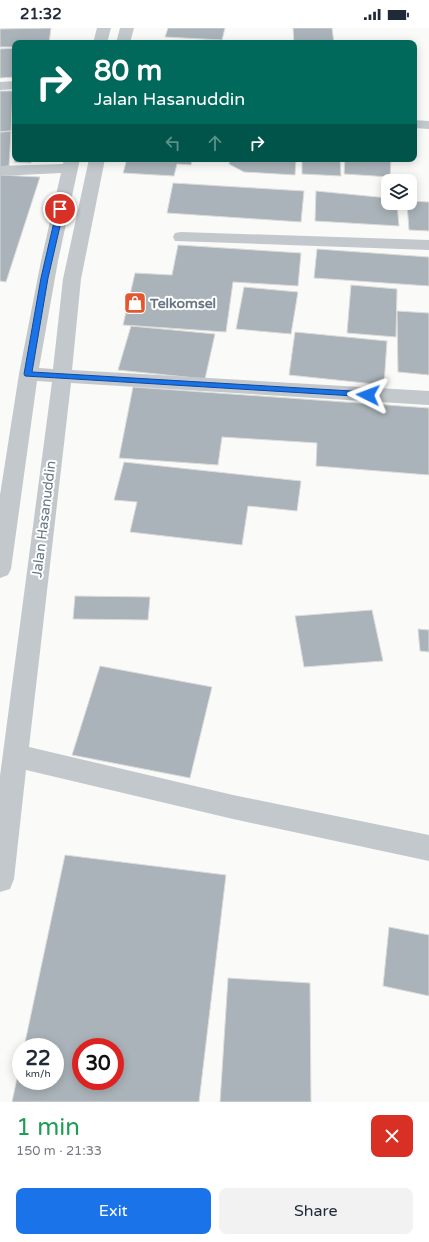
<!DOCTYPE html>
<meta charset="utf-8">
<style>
:root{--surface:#fff;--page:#f2f2f3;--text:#1f2937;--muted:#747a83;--accent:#1a73e8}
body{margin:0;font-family:"Varela Round",sans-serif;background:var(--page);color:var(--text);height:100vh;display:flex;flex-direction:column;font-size:15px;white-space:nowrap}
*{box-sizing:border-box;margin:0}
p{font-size:13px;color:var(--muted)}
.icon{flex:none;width:22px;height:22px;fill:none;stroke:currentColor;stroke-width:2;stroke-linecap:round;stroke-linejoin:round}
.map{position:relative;height:1074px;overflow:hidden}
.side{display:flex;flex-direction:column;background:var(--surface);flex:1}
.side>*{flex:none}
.hud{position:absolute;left:12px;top:12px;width:405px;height:122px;border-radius:8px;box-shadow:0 2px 10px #0003;background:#00695c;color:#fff;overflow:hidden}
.tools{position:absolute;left:381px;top:146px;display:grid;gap:8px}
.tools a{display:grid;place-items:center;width:36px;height:36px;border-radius:8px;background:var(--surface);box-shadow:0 2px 10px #0003;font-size:20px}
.speed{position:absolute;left:12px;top:1010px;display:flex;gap:8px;font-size:20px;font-weight:700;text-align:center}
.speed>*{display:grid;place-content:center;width:52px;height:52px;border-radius:50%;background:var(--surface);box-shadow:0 2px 10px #0003;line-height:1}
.speed small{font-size:10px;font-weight:400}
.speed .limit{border:6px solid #d22;background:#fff;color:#111}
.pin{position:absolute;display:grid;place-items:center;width:34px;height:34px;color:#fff;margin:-17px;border:2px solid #fff;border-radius:50%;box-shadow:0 1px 4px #0007}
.me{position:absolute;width:44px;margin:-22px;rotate:273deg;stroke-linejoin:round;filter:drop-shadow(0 0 3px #0008)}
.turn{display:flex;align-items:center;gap:14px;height:84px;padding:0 16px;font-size:18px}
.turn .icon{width:52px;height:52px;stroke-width:2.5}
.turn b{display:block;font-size:28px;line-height:34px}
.lanes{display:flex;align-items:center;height:38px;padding:0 16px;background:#0003;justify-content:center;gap:20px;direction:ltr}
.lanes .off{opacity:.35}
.round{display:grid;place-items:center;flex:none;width:42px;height:42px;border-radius:8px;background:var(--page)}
.head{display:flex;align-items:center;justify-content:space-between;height:68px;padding:0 16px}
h1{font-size:24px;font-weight:600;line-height:30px;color:#1e9e55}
.primary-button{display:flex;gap:8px;margin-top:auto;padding:8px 16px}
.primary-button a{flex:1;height:46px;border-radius:8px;background:var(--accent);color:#fff;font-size:16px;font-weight:600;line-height:46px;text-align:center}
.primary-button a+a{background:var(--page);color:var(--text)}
.status{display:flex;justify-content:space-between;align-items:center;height:28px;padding:0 20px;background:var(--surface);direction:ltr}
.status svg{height:11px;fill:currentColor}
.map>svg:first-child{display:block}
.building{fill:#aab3b9;stroke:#dcdcda;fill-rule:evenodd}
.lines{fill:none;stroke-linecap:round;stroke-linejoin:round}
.minor{fill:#c3c8cc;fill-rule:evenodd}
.route{fill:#1a73e8;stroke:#114b97}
.labels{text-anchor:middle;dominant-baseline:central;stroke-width:4;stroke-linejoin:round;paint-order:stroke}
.poi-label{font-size:14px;font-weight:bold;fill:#657683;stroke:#fff;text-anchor:start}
.street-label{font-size:14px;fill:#657683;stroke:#fff}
</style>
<div class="status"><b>21:32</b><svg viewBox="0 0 49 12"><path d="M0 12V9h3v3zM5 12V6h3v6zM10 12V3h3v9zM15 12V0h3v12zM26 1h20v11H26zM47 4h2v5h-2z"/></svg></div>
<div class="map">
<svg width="429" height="1074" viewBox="0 0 429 1074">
<rect width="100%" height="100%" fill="#fafaf8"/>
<!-- building -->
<path class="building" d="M51 0 49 15H15V19H0V1Z
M168 0H225L222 12 165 9Z
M293 0H332L334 15H294Z
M15 20V49L0 50V21Z
M0 63H13L11 103 0 104Z
M11 103 9 138 0 139V104Z
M15 129V131H32L31 135 14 134Z
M127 131 164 133 165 131H192L191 137 177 136 174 148 123 145Z
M230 131H296L295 147 244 144 229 136Z
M302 131H340L341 148 302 146Z
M345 131H391L390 149 344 146Z
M0 147 40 149 6 254 0 253Z
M173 155 304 163 301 194 167 185Z
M316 163 388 170V175H397L399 198 315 193Z
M410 173 429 174V203L409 202 407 175H410Z
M178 217 301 225 298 258 233 254 226 304 123 297 135 245 172 247Z
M317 221 429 229V258L314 250Z
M351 257 397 261 396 309 347 305Z
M244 259 298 264 291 306 236 301Z
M397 283 429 285V347L398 344Z
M131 298 215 306 205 351 118 342Z
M295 304 387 313 384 357 289 347Z
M133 359 429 380V447L316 438 317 415 222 409 218 437 119 430Z
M124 434 301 453 297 483 248 478 242 517 130 504 137 474 114 472Z
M75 568 150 569 148 592 73 591Z
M372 582 383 633 304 639 295 588Z
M418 601 429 602V624L420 623Z
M100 638 212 659 190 750 72 727Z
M65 827 226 847 199 1074H12L21 1031V1053H55V1019H24ZM81 1019H115V1053H81Z
M389 899 429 907V968L383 958Z
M228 950 310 955 311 1074H220Z"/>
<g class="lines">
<!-- minor -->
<path class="minor" d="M97 0H111L107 15H93Z
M120 0H134L130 15H116Z
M15 53V61L0 62V54Z
M414 92 429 93V101L414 100Z
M64 131H80L58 233 39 340 53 341 63 251 89 131H105L81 251 72 342 429 363V377L71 355 29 719 233 767 429 807V833L233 791 26 742 14 851 10 861 0 864V748L52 354 37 353 11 541 8 547 0 550V467L19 346 41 233 61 145 0 148V138L63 136Z
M181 204 429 212V222L175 213 173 209 175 205Z"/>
</g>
<!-- route -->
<path class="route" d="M60 179 64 181 48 250 32 344 368 364 372 367 371 369 25 348 24 346 41 250 57 181Z"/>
<!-- icons -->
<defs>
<g id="shop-square" transform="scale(1.15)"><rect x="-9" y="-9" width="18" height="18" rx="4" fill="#e4572e" stroke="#fff"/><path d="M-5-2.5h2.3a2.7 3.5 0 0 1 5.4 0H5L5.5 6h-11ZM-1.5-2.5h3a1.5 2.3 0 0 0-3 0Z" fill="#fff"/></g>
</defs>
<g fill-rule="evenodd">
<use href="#shop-square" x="135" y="275"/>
</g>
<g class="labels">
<!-- poi labels -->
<g class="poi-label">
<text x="150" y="275">Telkomsel</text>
</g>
<!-- street labels -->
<g class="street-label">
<text transform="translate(44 491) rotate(-83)">Jalan Hasanuddin</text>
</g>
</g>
</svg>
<div class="tools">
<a><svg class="icon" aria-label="layers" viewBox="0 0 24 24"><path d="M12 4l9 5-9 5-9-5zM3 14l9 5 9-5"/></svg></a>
</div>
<div class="speed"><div>22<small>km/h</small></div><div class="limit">30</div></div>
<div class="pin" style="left:60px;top:181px;background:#d93025"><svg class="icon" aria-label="arrive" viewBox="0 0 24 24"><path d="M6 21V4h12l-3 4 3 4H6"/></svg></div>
<svg class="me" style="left:368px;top:367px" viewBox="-20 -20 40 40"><path d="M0-17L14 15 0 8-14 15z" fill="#1a73e8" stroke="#fff" stroke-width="4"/></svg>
<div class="hud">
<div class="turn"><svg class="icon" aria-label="right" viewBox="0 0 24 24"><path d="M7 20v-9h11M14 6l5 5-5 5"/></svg><div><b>80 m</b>Jalan Hasanuddin</div></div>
<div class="lanes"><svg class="icon off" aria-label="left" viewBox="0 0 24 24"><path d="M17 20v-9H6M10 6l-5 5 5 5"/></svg><svg class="icon off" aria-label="ahead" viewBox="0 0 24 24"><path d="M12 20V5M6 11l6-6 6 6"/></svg><svg class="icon" aria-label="right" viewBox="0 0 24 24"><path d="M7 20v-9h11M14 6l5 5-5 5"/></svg></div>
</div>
</div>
<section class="side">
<div class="head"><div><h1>1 min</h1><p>150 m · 21:33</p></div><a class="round" style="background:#d93025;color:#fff"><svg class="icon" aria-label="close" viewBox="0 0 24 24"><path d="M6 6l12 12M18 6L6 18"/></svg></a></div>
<div class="primary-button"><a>Exit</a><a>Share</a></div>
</section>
